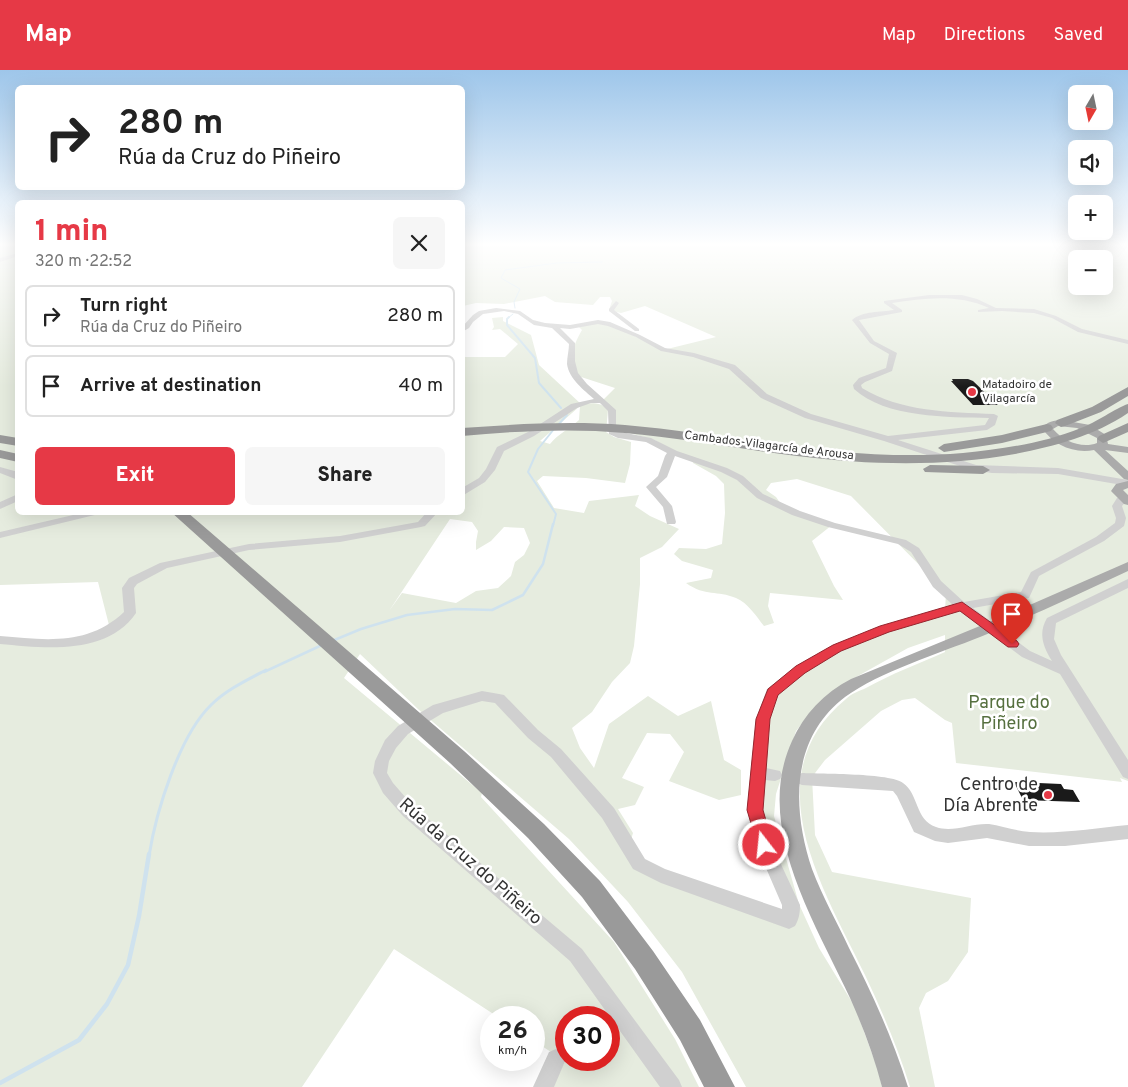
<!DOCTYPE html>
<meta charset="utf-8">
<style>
:root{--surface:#fff;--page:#f6f6f6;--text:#222;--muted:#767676;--line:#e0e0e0;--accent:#e63946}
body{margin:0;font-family:Overpass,sans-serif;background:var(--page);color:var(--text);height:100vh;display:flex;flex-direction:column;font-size:19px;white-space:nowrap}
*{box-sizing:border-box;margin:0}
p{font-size:16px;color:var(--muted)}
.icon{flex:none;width:28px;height:28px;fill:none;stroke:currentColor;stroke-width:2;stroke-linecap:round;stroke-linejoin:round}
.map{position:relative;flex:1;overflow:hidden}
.panel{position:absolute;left:15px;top:130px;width:450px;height:315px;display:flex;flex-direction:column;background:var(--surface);border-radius:8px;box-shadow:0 5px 20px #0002}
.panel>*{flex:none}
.hud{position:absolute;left:15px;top:15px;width:450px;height:105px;border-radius:8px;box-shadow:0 5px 20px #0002;background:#fff;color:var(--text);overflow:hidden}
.needle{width:32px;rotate:189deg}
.tools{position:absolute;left:1068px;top:15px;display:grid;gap:10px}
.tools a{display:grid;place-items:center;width:45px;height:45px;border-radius:8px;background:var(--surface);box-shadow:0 5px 20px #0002;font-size:25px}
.speed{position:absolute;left:480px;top:936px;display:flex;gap:10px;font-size:25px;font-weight:700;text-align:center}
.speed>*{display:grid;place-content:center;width:65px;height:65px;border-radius:50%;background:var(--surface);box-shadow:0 5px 20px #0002;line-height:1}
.speed small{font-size:12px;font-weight:400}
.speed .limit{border:8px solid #d22;background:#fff;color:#111}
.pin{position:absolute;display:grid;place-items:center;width:42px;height:42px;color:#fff;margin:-51px -21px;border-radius:50% 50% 50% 0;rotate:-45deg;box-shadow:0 0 5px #0007}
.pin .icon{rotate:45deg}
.me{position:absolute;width:55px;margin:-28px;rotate:344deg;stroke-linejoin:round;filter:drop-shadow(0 0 4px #0008)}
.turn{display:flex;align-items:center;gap:18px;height:105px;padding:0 20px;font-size:22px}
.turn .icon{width:65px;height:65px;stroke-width:2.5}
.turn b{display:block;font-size:35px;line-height:42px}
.round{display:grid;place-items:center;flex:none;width:52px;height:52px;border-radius:8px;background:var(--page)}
.summary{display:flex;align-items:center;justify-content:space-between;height:85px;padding:0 20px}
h1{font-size:30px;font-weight:800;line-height:38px;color:var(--accent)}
.cta{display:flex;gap:10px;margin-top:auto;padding:10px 20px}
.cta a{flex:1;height:58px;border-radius:8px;background:var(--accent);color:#fff;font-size:20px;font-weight:800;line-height:58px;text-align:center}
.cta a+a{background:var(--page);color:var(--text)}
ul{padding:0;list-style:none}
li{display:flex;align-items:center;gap:15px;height:62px;margin:0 10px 8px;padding:0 10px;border:2px solid var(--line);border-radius:8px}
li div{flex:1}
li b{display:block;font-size:19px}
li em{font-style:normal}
header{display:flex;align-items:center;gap:30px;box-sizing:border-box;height:70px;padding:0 25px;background:var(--accent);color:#fff}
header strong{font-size:24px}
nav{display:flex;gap:28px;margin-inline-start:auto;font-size:18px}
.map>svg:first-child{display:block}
.green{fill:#e6ecdf;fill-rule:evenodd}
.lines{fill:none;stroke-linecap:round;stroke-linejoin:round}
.stream-far4{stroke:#cfe2ee;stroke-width:1}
.stream-far3{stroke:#cfe2ee;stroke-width:2}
.stream-far2{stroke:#cfe2ee;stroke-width:2.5}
.stream-far1{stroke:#cfe2ee;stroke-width:3}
.stream{stroke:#cfe2ee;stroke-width:4.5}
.building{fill:#1a1a1a}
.minor{fill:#d0d0d0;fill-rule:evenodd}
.major{fill:#ababab;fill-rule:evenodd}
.highway{fill:#9a9a9a;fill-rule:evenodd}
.route{fill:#e63946;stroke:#96252e}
.poi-dot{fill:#e63946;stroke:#fff;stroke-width:2}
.labels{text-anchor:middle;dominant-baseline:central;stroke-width:5;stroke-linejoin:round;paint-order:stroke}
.far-poi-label{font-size:12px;fill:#333;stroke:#fff;text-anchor:start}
.far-street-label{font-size:12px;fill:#333;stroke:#fff}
.near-park-label{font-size:18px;fill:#56703f;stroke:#fff}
.near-poi-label{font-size:18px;fill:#333;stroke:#fff;text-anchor:end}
.near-street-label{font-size:18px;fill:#333;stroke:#fff}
</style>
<header>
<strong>Map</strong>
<nav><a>Map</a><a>Directions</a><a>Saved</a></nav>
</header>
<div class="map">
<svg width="1128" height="1017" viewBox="0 0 1128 1017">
<rect width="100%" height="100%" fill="#fff"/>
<!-- green -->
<path class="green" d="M0 175H17L18 442H462L463 287H505L518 274 500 259 492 260 494 257 492 248 503 247V251L531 265 539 295 581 334C591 333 602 332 608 340L606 362 614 367 631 372 630 394 625 413 586 408 543 406 537 411 554 438 584 443 589 431 639 425 635 436 650 446 679 459 662 477 640 488V514L634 576 630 593 612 612 592 642 572 658 580 678 594 698 609 654 648 626 678 646 711 631 724 690 741 700V725L719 730 669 711 684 682 670 664 647 663 622 708 644 717 635 735 618 739 633 763 629 776 639 794 789 850 755 740 763 649 781 611 885 559 945 542 946 522 851 426 797 409 771 413 766 420 776 427 781 434 832 455 812 471 834 516 843 530 770 523 768 536 774 553 764 556C756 546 748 533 736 528 717 520 706 527 686 513L711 508 713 500 682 491 674 484 679 478 706 479 722 474 725 443 724 414 716 406 693 393 692 388 669 379 655 370 622 361 610 354 612 340 602 331 615 318 578 306C568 291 573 275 582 260L578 256 598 252 610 254 663 280 716 267 645 236 621 243 609 240 612 231 610 227H600L593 235 555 232 545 226 504 234 476 233 463 236V175H1128V711L1120 708 1122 712 956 693 952 653 945 650 915 628 902 630 881 641 825 690 812 707 815 765 832 802 971 828 968 882 948 911 926 923 919 938 935 1017H910C898 978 882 941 865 905 824 820 752 706 846 629 851 624 859 621 866 618 891 604 918 594 945 582V565L908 578 849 611 814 638 796 661 776 724 774 746 799 834 819 878 855 937 878 1000 882 1017H746L682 902 628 832 569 769 419 640 360 584 344 608 482 723 481 727 614 872 675 969 699 1017H553L565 991 534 971V948L498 947 394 879 302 1017H0V570L54 574 110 559 98 512 0 515ZM1076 189H1104V216H1076ZM580 336 579 350C569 359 558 364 550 374L540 371ZM450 449 472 452 478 461 476 472V480L491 471 504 457 524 458 530 473 524 485 515 492 511 506 498 518 476 521 456 533 402 523 389 541ZM566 948H609V990H566Z"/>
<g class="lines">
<!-- stream-far4 -->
<path class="stream-far4" d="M515 238 514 232 520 219 501 208 505 200 557 193 602 192
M508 248 513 244"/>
<!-- stream-far3 -->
<path class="stream-far3" d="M509 247 507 249V255L535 288 539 313 561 338
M558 355 567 345
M553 456 556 444 528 402 538 379 554 359"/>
<!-- stream-far2 -->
<path class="stream-far2" d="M332 571 361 559 407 545 455 539 492 540 523 525 543 494 553 454
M264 602 322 575"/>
<!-- stream-far1 -->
<path class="stream-far1" d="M149 786C156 742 179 666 211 635 226 620 247 610 266 600"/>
<!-- stream -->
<path class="stream" d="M0 1013 79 970 107 934 128 895 139 846 149 784"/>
</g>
<!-- building -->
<path class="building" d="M952 309H968L973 311 998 335H973L951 311H953Z
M1014 712 1061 714 1064 719 1073 720 1080 732 1023 730Z"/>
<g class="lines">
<!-- minor -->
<path class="minor" d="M18 183V186L0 192V188Z
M929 225H962L977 229 996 238 1034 239 1056 246 1082 259 1128 270V274L1078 262 1052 248 1034 243 1002 241 978 242V240L989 238C958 224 925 228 892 233L902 240V242L859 250 874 271 897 283 892 301 865 312 861 315 862 318C902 342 948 342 994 344L998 346 995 355 987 360 898 370 976 395 1058 398 1128 410V416L1058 404 992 403 972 400 884 371 805 348 761 328 729 299 693 287 661 281 636 267 608 256 598 254 570 259 560 258 575 273V291L578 303 587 314 616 340V361L651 368 677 381 727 398 743 406 763 424 800 441 835 453 906 470 919 478 941 511 964 532 1021 522 1031 502 1096 467 1115 453 1116 448 1112 436 1117 428 1124 425 1127 426 1128 429 1122 436 1126 448 1124 456 1104 471 1039 506 1029 528 973 538 1030 581 1052 591C1043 577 1038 563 1047 548L1128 509V518L1056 553 1054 569 1061 585 1128 690V709L1123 707 1060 604 1022 587 960 541C903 558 842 572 795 611 790 615 781 620 778 626 766 644 768 677 766 698L780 701 782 705 780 709 775 711 765 710 763 740 772 775 800 835C800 843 799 849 795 856L789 859 661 813 633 799 602 748 551 687 528 668 495 633 482 631 443 643 408 664 396 678 389 691 387 703 393 713 413 736 582 879 679 1010 682 1017H660L570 891 403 746 383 723 373 703 375 691 385 670 398 656 433 635 482 621 499 624 504 625 538 660 561 679 614 738 645 789 665 799 782 839V835L756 775 747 740 756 649 767 619 795 597 833 575 881 556 953 535 933 517 911 482 898 474 828 457 792 445 757 428 737 410 721 402 675 386 667 407 656 417 672 436 676 452 675 454H667L663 437 646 417 658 406 665 386 667 383 646 372 618 368 609 364 608 341 600 333H591L577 338 534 366 504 381 495 400 485 412 462 426V418L479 408 486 399 497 377 528 362 571 334 594 329C584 320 569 309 567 294 567 287 569 280 569 274L552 258 534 255 518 244 504 241 483 244 473 252 469 258 462 262V257L473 245 479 241 496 238 520 241 533 250 545 253 570 255 598 250 610 252 640 265 665 278 694 283 735 295 767 324 811 344 888 366 985 355 989 348C949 347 885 348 854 319L853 315 859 308 886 298 889 284 870 273 852 250C862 241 881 242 894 240L884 233V231Z
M616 231 619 233 614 240 639 259V261H635L609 241V239Z
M0 397 18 402V410L0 403Z
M18 424V431L0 439V432Z
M86 442H107L0 468V462Z
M427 442H438L425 456 421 457 340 472 249 480 167 498 137 514 134 518 136 543C107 586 44 578 0 574V566C46 570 88 576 124 542L122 518 129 508 160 493 249 474 340 466 418 452Z
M802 703C821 704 891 703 903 713 919 724 915 750 936 757 953 763 971 753 989 754 1002 756 1016 761 1030 762 1062 764 1096 758 1128 755V769L1065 776H1029L987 768 948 773 935 771 914 762 897 726 893 721 802 715 797 713 795 709 797 705Z
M556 979 563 982 566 989 554 1017H533L549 982Z"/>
<!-- major -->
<path class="major" d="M1062 350 1090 355 1106 365 1108 374 1128 377V383L1105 380 1128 401V410L1124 409 1094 380C1074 384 1053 375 1042 358 1047 352 1054 350 1062 350ZM1058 356 1077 358 1097 368V373C1082 379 1063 371 1053 359Z
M1128 411V418L1123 420 1128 425V435L1124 434 1111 421 1116 414Z
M1128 492V501C1079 524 1030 547 980 567 940 583 879 602 845 627 790 669 792 739 812 799 822 826 837 852 849 878 872 923 893 969 908 1017H882C874 986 863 957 850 928 815 852 753 756 792 671 804 644 824 623 851 609L1009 544Z"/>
<!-- highway -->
<path class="highway" d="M1128 317V326L1101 342 1065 356 1061 357 1055 353 1057 350 1092 337Z
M1128 334V343C1094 366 1055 376 1015 384 943 397 869 395 797 386 739 379 682 368 625 363 571 358 516 361 462 366V358C516 354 571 351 625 355 738 365 848 393 963 383 1003 379 1044 373 1081 358 1095 353 1116 338 1128 334Z
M1128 353V362L1103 373 1097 369 1099 366Z
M1047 354 1051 355 1053 358 1051 361 1002 373 944 382 938 378 944 374 1002 365Z
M0 365 18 368V376L0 373Z
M0 380 18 384V392L0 388Z
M930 395 983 396 990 400 983 404 925 402 923 399Z
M171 442H187L464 681 544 754 600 811 653 881 700 950 735 1017H704L680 970 635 899 582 827 528 768 450 693Z"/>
</g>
<!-- sky -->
<linearGradient id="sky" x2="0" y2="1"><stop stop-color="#9ec6ea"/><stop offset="0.55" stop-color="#fff"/><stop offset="1" stop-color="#fff" stop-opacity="0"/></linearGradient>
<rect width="1128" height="317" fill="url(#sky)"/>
<!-- route -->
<path class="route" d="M962 532 1017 571 1019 574 1017 577H1008L960 541 889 562 841 581 805 603 778 625 770 649 763 740 773 775 770 780 764 782 759 780 747 740 756 649 768 619 796 596 833 575 880 556Z"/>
<!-- markers -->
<g class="poi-dot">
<circle cx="972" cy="322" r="5"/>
<circle cx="1048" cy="725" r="5"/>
</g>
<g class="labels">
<!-- far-poi labels -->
<g class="far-poi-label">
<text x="982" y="315">Matadoiro de<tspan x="982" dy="14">Vilagarcía</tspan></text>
</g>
<!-- far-street labels -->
<g class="far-street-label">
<text transform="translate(769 376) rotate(7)">Cambados-Vilagarcía de Arousa</text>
</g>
<!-- near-park labels -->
<g class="near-park-label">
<text x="1009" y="633">Parque do<tspan x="1009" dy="21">Piñeiro</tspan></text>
</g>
<!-- near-poi labels -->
<g class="near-poi-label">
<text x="1038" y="715">Centro de<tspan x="1038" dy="21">Día Abrente</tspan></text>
</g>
<!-- near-street labels -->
<g class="near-street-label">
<text transform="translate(470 792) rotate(41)">Rúa da Cruz do Piñeiro</text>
</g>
</g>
</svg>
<div class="tools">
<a><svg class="needle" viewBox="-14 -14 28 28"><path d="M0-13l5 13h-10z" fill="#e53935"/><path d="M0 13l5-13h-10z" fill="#767676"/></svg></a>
<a><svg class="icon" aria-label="sound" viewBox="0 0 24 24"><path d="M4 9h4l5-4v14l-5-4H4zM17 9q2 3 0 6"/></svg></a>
<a>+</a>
<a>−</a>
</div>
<div class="speed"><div>26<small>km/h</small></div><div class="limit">30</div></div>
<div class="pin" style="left:1012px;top:574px;background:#d93025"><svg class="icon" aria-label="arrive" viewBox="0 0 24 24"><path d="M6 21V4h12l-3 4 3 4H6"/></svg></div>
<svg class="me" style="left:764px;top:775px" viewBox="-20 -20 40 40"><circle r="17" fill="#e63946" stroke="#fff" stroke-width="3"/><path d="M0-11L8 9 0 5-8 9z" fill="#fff"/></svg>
<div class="hud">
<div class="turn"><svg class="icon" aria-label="right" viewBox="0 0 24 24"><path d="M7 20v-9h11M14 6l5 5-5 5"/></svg><div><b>280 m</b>Rúa da Cruz do Piñeiro</div></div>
</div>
<section class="panel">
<div class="summary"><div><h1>1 min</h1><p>320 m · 22:52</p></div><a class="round"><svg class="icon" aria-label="close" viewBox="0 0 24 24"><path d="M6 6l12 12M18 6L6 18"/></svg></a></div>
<ul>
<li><svg class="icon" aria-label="right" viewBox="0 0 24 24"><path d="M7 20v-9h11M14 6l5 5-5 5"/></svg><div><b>Turn right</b><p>Rúa da Cruz do Piñeiro</p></div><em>280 m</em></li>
<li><svg class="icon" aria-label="arrive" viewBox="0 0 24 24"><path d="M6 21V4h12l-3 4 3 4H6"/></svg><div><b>Arrive at destination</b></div><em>40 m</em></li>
</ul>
<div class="cta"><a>Exit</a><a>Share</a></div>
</section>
</div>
